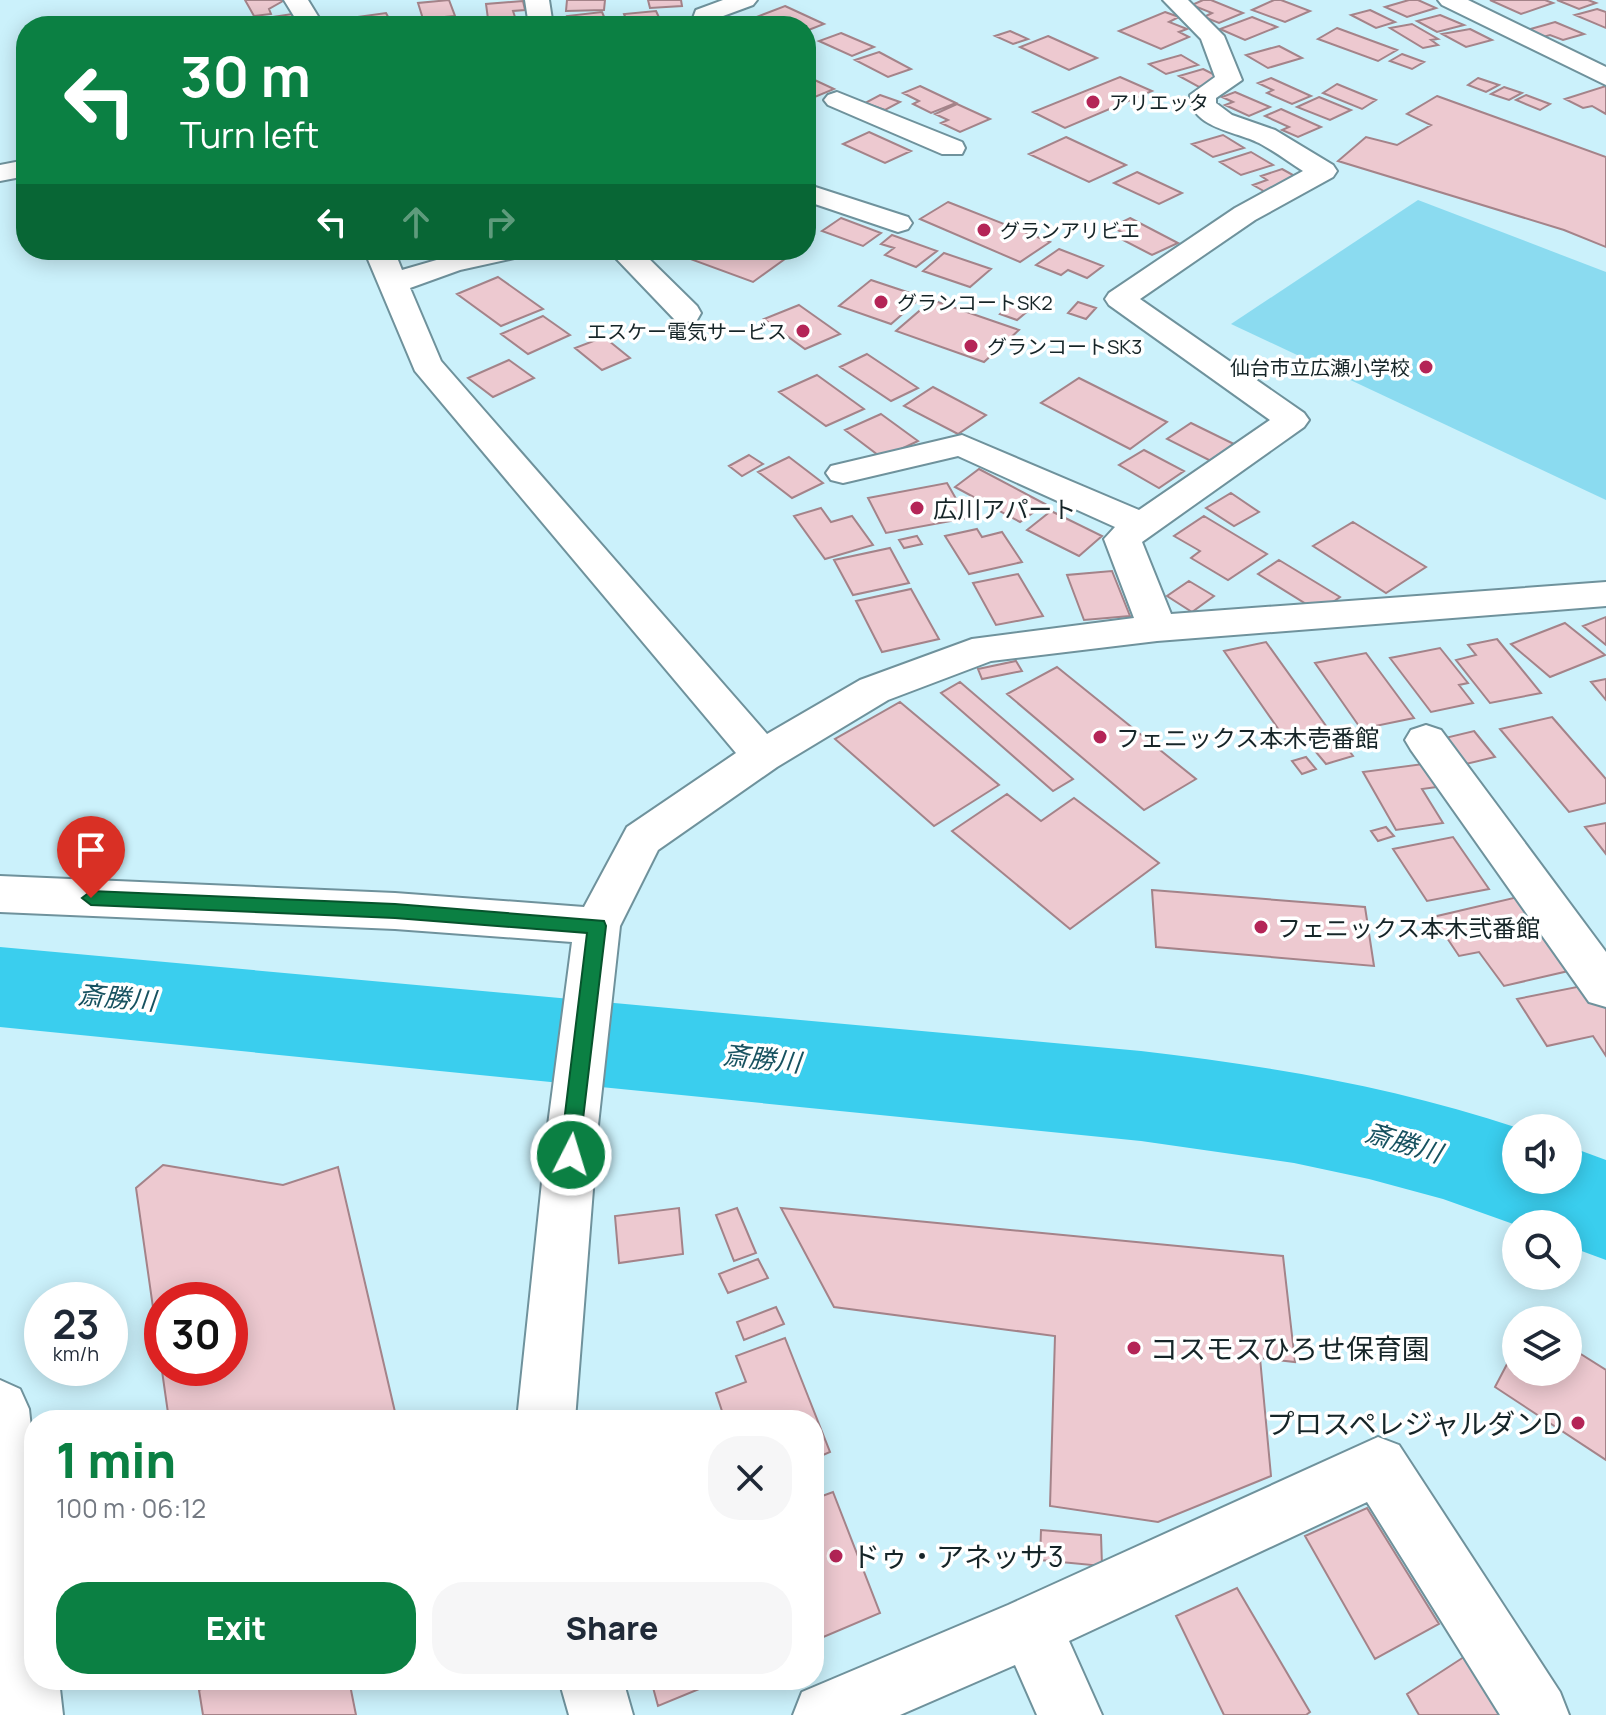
<!DOCTYPE html>
<meta charset="utf-8">
<style>
:root{--surface:#fff;--page:#f6f6f7;--text:#1f2937;--muted:#747a83;--accent:#0b8043}
body{margin:0;font-family:Manrope,"Noto Sans JP",sans-serif;background:var(--page);color:var(--text);height:100vh;display:flex;flex-direction:column;font-size:30px;white-space:nowrap}
*{box-sizing:border-box;margin:0}
p{font-size:26px;color:var(--muted)}
.icon{flex:none;width:44px;height:44px;fill:none;stroke:currentColor;stroke-width:2;stroke-linecap:round;stroke-linejoin:round}
.map{position:relative;flex:1;overflow:hidden}
.drawer{position:absolute;left:24px;top:1410px;width:800px;height:280px;display:flex;flex-direction:column;background:var(--surface);border-radius:32px;box-shadow:0 4px 20px #0003}
.drawer>*{flex:none}
.guide{position:absolute;left:16px;top:16px;width:800px;height:244px;border-radius:32px;box-shadow:0 4px 20px #0003;background:#0b8043;color:#fff;overflow:hidden}
.tools{position:absolute;left:1502px;top:1114px;display:grid;gap:16px}
.tools a{display:grid;place-items:center;width:80px;height:80px;border-radius:50%;background:var(--surface);box-shadow:0 4px 20px #0003;font-size:40px}
.speed{position:absolute;left:24px;top:1282px;display:flex;gap:16px;font-size:40px;font-weight:700;text-align:center}
.speed>*{display:grid;place-content:center;width:104px;height:104px;border-radius:50%;background:var(--surface);box-shadow:0 4px 20px #0003;line-height:1}
.speed small{font-size:20px;font-weight:400}
.speed .limit{border:12px solid #d22;background:#fff;color:#111}
.pin{position:absolute;display:grid;place-items:center;width:68px;height:68px;color:#fff;margin:-82px -34px;border-radius:50% 50% 50% 0;rotate:-45deg;box-shadow:0 0 8px #0007}
.pin .icon{rotate:45deg}
.me{position:absolute;width:88px;margin:-44px;rotate:5deg;stroke-linejoin:round;filter:drop-shadow(0 0 6px #0008)}
.turn{display:flex;align-items:center;gap:28px;height:168px;padding:0 32px;font-size:36px}
.turn .icon{width:104px;height:104px;stroke-width:2.5}
.turn b{display:block;font-size:56px;line-height:68px}
.lanes{display:flex;align-items:center;height:76px;padding:0 32px;background:#0003;justify-content:center;gap:40px;direction:ltr}
.lanes .off{opacity:.35}
.round{display:grid;place-items:center;flex:none;width:84px;height:84px;border-radius:32px;background:var(--page)}
.head{display:flex;align-items:center;justify-content:space-between;height:136px;padding:0 32px}
h1{font-size:48px;font-weight:800;line-height:60px;color:var(--accent)}
.button{display:flex;gap:16px;margin-top:auto;padding:16px 32px}
.button a{flex:1;height:92px;border-radius:32px;background:var(--accent);color:#fff;font-size:32px;font-weight:800;line-height:92px;text-align:center}
.button a+a{background:var(--page);color:var(--text)}
.map>svg:first-child{display:block}
.green{fill:#8bdbf0}
.lines{fill:none;stroke-linecap:round;stroke-linejoin:round}
.river{fill:#3aceee;fill-rule:evenodd}
.building{fill:#edc9d0;stroke:#a48389;stroke-width:2;fill-rule:evenodd}
.minor-casing{stroke:#6f929c;stroke-width:4}
.path{stroke:#85a2a9;stroke-width:6;stroke-dasharray:8 5;stroke-linecap:butt}
.minor{fill:#fff;fill-rule:evenodd}
.route{fill:#0b8043;stroke:#07532c;stroke-width:2}
.poi-dot{fill:#b42557;stroke:#fff;stroke-width:3}
.labels{text-anchor:middle;dominant-baseline:central;stroke-width:7;stroke-linejoin:round;paint-order:stroke}
.far-poi-label{font-size:20px;fill:#162528;stroke:#fff;text-anchor:start}
.poi-label{font-size:24px;fill:#162528;stroke:#fff;text-anchor:start}
.water-label{font-size:26px;font-style:italic;fill:#175260;stroke:#fff}
.near-poi-label{font-size:28px;fill:#162528;stroke:#fff;text-anchor:start}
</style>
<div class="map">
<svg width="1606" height="1715" viewBox="0 0 1606 1715">
<rect width="100%" height="100%" fill="#cbf1fb"/>
<!-- green -->
<path class="green" d="M1418 200 1606 272V500L1231 324Z"/>
<g class="lines">
<!-- river -->
<path class="river" d="M0 947 1141 1051C1270 1066 1395 1087 1518 1128L1516 1180H1568V1146L1606 1160V1260L1568 1246V1224L1516 1225 1443 1199 1369 1179 1294 1163 1141 1141 0 1027Z"/>
</g>
<!-- building -->
<path class="building" d="M245 0H283V1L269 9 271 14 254 16Z
M449 0 455 16 423 19 418 3Z
M567 0H605L604 10 566 11Z
M648 0H681L682 6 650 8Z
M1203 0H1211L1243 13 1219 23 1204 17 1212 13 1192 5Z
M1274 0H1281L1310 11 1285 22 1252 10Z
M1409 0H1418L1436 8 1407 17 1385 7Z
M1490 0H1545L1553 3 1521 14Z
M1557 0H1588L1596 3 1579 9Z
M523 1 525 10 513 11 515 17 488 19 486 4Z
M785 6 824 24 806 31V26H782L759 16Z
M1597 9 1606 12V28L1575 15Z
M1370 10 1395 22 1376 28 1351 15Z
M656 11 663 26H629L624 14Z
M602 12 608 26H570L567 16Z
M1165 12 1179 17 1169 22 1187 29 1179 32 1189 37 1161 49 1119 31Z
M386 13 393 26H354L350 18Z
M292 14 300 26H271L266 18Z
M1440 15 1464 25 1437 32 1417 21Z
M1252 17 1277 27 1245 40 1220 29Z
M1555 22 1584 34 1563 40 1550 35 1543 37 1527 30Z
M1412 24 1438 39 1431 40 1438 45 1423 48 1390 28Z
M1337 28 1397 50 1378 61 1318 39Z
M1470 29 1492 40 1466 47 1442 34Z
M1010 31 1028 39 1013 44 995 36Z
M841 33 874 47 852 56 819 41Z
M1048 36 1097 58 1069 70 1020 47Z
M1279 46 1302 58 1268 68 1246 55Z
M879 52 911 69 888 77 855 60Z
M1402 54 1424 62 1412 69 1390 61Z
M1181 55 1198 65 1166 74 1149 64Z
M1203 69 1223 79 1199 87 1179 76Z
M806 76 834 89 810 99 806 97Z
M1120 77 1152 91 1065 128 1033 112Z
M1271 78 1311 96 1292 104 1267 93 1273 90 1258 83Z
M1478 78 1499 85 1486 92 1468 85Z
M1337 84 1376 100 1362 109 1323 93Z
M920 86 956 103 931 113 913 104 919 101 903 93Z
M1606 86V114L1592 106 1583 108 1565 99Z
M1504 87 1522 93 1509 100 1491 94Z
M1235 92 1270 107 1249 116 1225 105 1233 102 1222 97Z
M880 95 900 102 885 110 865 103Z
M1526 95 1550 104 1540 110 1516 100Z
M1437 96 1606 157V247L1564 230 1338 161 1366 137 1397 145 1431 125 1407 114Z
M1319 97 1351 110 1330 120 1297 107Z
M957 104 990 119 960 132 941 123 948 120 935 114Z
M1281 109 1321 127 1298 137 1282 130 1289 127 1265 116Z
M869 132 911 151 885 163 843 144Z
M1223 135 1244 148 1213 157 1192 144Z
M1066 137 1126 165 1089 182 1029 154Z
M1251 152 1273 165 1241 175 1220 162Z
M1282 169 1304 181 1269 194 1253 185 1267 180 1261 176Z
M1137 172 1182 193 1159 204 1114 183Z
M948 202 1050 242 1020 262 920 219Z
M841 218 881 233 863 246 822 231Z
M1130 218 1178 243 1152 255 1119 238 1127 235 1112 227Z
M892 235 937 251 916 267 885 255 894 248 881 244Z
M1059 249 1103 266 1087 278 1068 270 1061 275 1036 265Z
M666 250H773L789 256 753 282Z
M944 253 991 269 970 287 923 271Z
M498 277 543 309 501 326 457 294Z
M871 280 922 297 891 324 839 306Z
M932 300 1019 330 984 362 896 331Z
M1078 302 1096 308 1086 319 1068 313Z
M1012 303 1029 310 1017 320 1000 314Z
M799 305 840 334 805 349 764 319Z
M543 316 570 335 528 354 501 334Z
M604 337 630 358 602 370 575 348Z
M867 354 918 388 891 401 840 367Z
M509 360 534 378 493 397 468 378Z
M817 375 864 409 826 426 779 392Z
M1079 378 1167 422 1130 449 1041 403Z
M933 387 986 415 958 434 904 406Z
M881 414 918 441 882 458 845 430Z
M1191 423 1240 447 1217 464 1167 439Z
M1144 450 1184 471 1159 488 1119 465Z
M749 455 763 464 742 476 729 466Z
M789 457 823 483 792 498 758 472Z
M979 469 1045 504 1020 522 955 487Z
M947 483 967 518 886 533 868 498Z
M1231 493 1259 512 1234 526 1206 508Z
M821 508 831 522 852 516 873 545 825 559 794 516Z
M1051 511 1102 536 1079 556 1027 530Z
M1204 516 1267 554 1228 580 1191 558 1200 551 1174 536Z
M1353 522 1426 567 1386 593 1313 546Z
M977 529 982 537 1002 532 1022 562 969 574 945 536Z
M917 536 922 544 904 548 899 540Z
M890 548 909 583 853 595 834 560Z
M1279 560 1340 597 1319 612 1258 574Z
M1112 571 1130 616 1084 620 1067 575Z
M1018 574 1043 616 996 625 973 583Z
M1189 581 1214 596 1192 612 1167 596Z
M911 589 939 639 882 652 856 601Z
M1606 617V645L1583 626Z
M1565 623 1605 655 1550 677 1511 644Z
M1497 639 1541 693 1490 703 1456 660 1476 655 1468 645Z
M1266 642 1329 730 1286 740 1224 651Z
M1440 648 1468 683 1459 685 1473 703 1431 712 1390 658Z
M1366 653 1414 718 1361 729 1315 663Z
M1016 661 1022 671 982 679 978 669Z
M1057 667 1196 779 1144 810 1007 694Z
M1606 679V700L1591 682Z
M960 682 1073 779 1053 791 941 693Z
M900 702 999 785 934 826 835 739Z
M1552 717 1606 779V803L1569 812 1500 729Z
M1474 731 1495 757 1466 764 1445 738Z
M1338 736 1353 756 1326 764 1310 745Z
M1306 757 1316 769 1302 774 1292 761Z
M1423 764 1437 787 1422 789 1443 823 1396 830 1363 772Z
M1007 794 1041 821 1074 798 1159 863 1070 929 952 831Z
M1606 823V854L1585 827Z
M1386 827 1394 836 1378 841 1371 831Z
M1453 837 1489 889 1427 901 1393 849Z
M1152 890 1365 907 1374 966 1156 947Z
M1522 896 1577 969 1504 986 1479 952 1459 956 1433 917Z
M1592 984 1606 1004V1056L1593 1036 1547 1046 1517 999Z
M163 1165 283 1185 338 1167 395 1412 374 1420H169L136 1188ZM162 1300H230V1368H162Z
M679 1208 683 1254 619 1263 615 1216Z
M737 1208 756 1253 734 1261 716 1215Z
M781 1208 1283 1256 1295 1362 1260 1358 1271 1476 1158 1522 1050 1506 1055 1336 834 1307Z
M758 1259 768 1278 728 1293 719 1274Z
M776 1307 784 1324 744 1340 737 1322Z
M785 1338 830 1452 814 1459V1420H725L716 1393 746 1382 736 1356Z
M1568 1346 1606 1370V1460L1495 1387 1516 1347V1372H1568Z
M833 1492 880 1613 814 1641V1499Z
M1367 1508 1439 1624 1375 1659 1305 1536Z
M1041 1530 1101 1535 1102 1566 1040 1560Z
M1237 1588 1310 1712 1306 1715H1224L1176 1616Z
M1470 1653 1514 1715H1419L1407 1694Z
M222 1680H349L356 1715H203L199 1690Z
M651 1680H721L658 1706Z"/>
<g class="lines">
<!-- minor casing -->
<g class="minor-casing">
<path id="minor" d="M284 0H308L324 26H300Z
M525 0H549L553 26H529Z
M723 0H757L753 5 715 19 714 26H690L696 10Z
M1163 0H1188L1224 36 1242 80 1216 98V103L1232 115 1275 130 1333 165 1337 171 1333 177 1255 220 1140 299 1304 413 1309 420 1304 427 1142 542 1171 614 1606 582V606L1157 641 991 661 888 700 777 767 658 850 620 926 598 1125 575 1420H517L548 1125 572 942 395 929 0 912V876L395 893 584 907 627 827 736 753 415 371 364 250H394L402 270 471 250H528L523 256 460 270 410 288 441 361 767 734 860 680 972 639 1134 618 1104 539 1115 527 958 456 843 483 831 480 826 473 831 466 962 435 1139 510 1270 420 1109 305 1105 299 1109 293 1235 208 1303 171C1289 162 1274 151 1259 143 1236 131 1190 128 1190 95L1215 77 1201 39Z
M1438 0H1468L1606 67V85L1442 5Z
M837 92 962 142 965 148 962 154H942L828 105 824 100 828 95Z
M26 160V176L0 181V165Z
M806 184 908 217 912 223 908 229 898 232 806 201Z
M608 250H640L697 306 701 313 697 320 686 322 675 320Z
M1426 725 1441 730 1606 952V1007L1589 1002 1411 750 1405 740 1411 730Z
M0 1380 20 1389 29 1409 34 1456V1680H59L63 1715H0Z
M1378 1437 1399 1445 1560 1692 1569 1715H1500L1367 1502 1069 1641 1102 1715H1037L1015 1665 900 1715H793L802 1692 1008 1605Z
M559 1680H623L633 1715H569Z"/>
</g>
<!-- path -->
<path class="path" d="M112 1686 125 1680"/>
<!-- minor -->
<use href="#minor" class="minor"/>
</g>
<!-- route -->
<path class="route" d="M91 891 395 904 604 921 606 926 578 1161 571 1164 563 1161 560 1155 587 933 395 918 91 905 82 898Z"/>
<!-- markers -->
<g class="poi-dot">
<circle cx="1093" cy="102" r="8"/>
<circle cx="984" cy="230" r="8"/>
<circle cx="881" cy="302" r="8"/>
<circle cx="803" cy="331" r="8"/>
<circle cx="971" cy="346" r="8"/>
<circle cx="1426" cy="367" r="8"/>
<circle cx="917" cy="508" r="8"/>
<circle cx="1100" cy="737" r="8"/>
<circle cx="1261" cy="927" r="8"/>
<circle cx="1134" cy="1348" r="8"/>
<circle cx="1578" cy="1423" r="8"/>
<circle cx="836" cy="1556" r="8"/>
</g>
<g class="labels">
<!-- far-poi labels -->
<g class="far-poi-label">
<text x="1109" y="102">アリエッタ</text>
<text x="1000" y="230">グランアリビエ</text>
<text x="897" y="302">グランコートSK2</text>
<text x="787" y="331" text-anchor="end">エスケー電気サービス</text>
<text x="987" y="346">グランコートSK3</text>
<text x="1410" y="367" text-anchor="end">仙台市立広瀬小学校</text>
</g>
<!-- poi labels -->
<g class="poi-label">
<text x="933" y="508">広川アパート</text>
<text x="1116" y="737">フェニックス本木壱番館</text>
<text x="1277" y="927">フェニックス本木弐番館</text>
</g>
<!-- water labels -->
<g class="water-label">
<text transform="translate(117 997) rotate(5)">斎勝川</text>
<text transform="translate(762 1058) rotate(6)">斎勝川</text>
<text transform="translate(1404 1142) rotate(17)">斎勝川</text>
</g>
<!-- near-poi labels -->
<g class="near-poi-label">
<text x="1150" y="1348">コスモスひろせ保育園</text>
<text x="1562" y="1423" text-anchor="end">プロスペレジャルダンD</text>
<text x="852" y="1556">ドゥ・アネッサ3</text>
</g>
</g>
</svg>
<div class="tools">
<a><svg class="icon" aria-label="sound" viewBox="0 0 24 24"><path d="M4 9h4l5-4v14l-5-4H4zM17 9q2 3 0 6"/></svg></a>
<a><svg class="icon" aria-label="search" viewBox="0 0 24 24"><circle cx="10" cy="10" r="6"/><path d="M15 15l6 6"/></svg></a>
<a><svg class="icon" aria-label="layers" viewBox="0 0 24 24"><path d="M12 4l9 5-9 5-9-5zM3 14l9 5 9-5"/></svg></a>
</div>
<div class="speed"><div>23<small>km/h</small></div><div class="limit">30</div></div>
<div class="pin" style="left:91px;top:898px;background:#d93025"><svg class="icon" aria-label="arrive" viewBox="0 0 24 24"><path d="M6 21V4h12l-3 4 3 4H6"/></svg></div>
<svg class="me" style="left:571px;top:1155px" viewBox="-20 -20 40 40"><circle r="17" fill="#0b8043" stroke="#fff" stroke-width="3"/><path d="M0-11L8 9 0 5-8 9z" fill="#fff"/></svg>
<div class="guide">
<div class="turn"><svg class="icon" aria-label="left" viewBox="0 0 24 24"><path d="M17 20v-9H6M10 6l-5 5 5 5"/></svg><div><b>30 m</b>Turn left</div></div>
<div class="lanes"><svg class="icon" aria-label="left" viewBox="0 0 24 24"><path d="M17 20v-9H6M10 6l-5 5 5 5"/></svg><svg class="icon off" aria-label="ahead" viewBox="0 0 24 24"><path d="M12 20V5M6 11l6-6 6 6"/></svg><svg class="icon off" aria-label="right" viewBox="0 0 24 24"><path d="M7 20v-9h11M14 6l5 5-5 5"/></svg></div>
</div>
<section class="drawer">
<div class="head"><div><h1>1 min</h1><p>100 m · 06:12</p></div><a class="round"><svg class="icon" aria-label="close" viewBox="0 0 24 24"><path d="M6 6l12 12M18 6L6 18"/></svg></a></div>
<div class="button"><a>Exit</a><a>Share</a></div>
</section>
</div>
